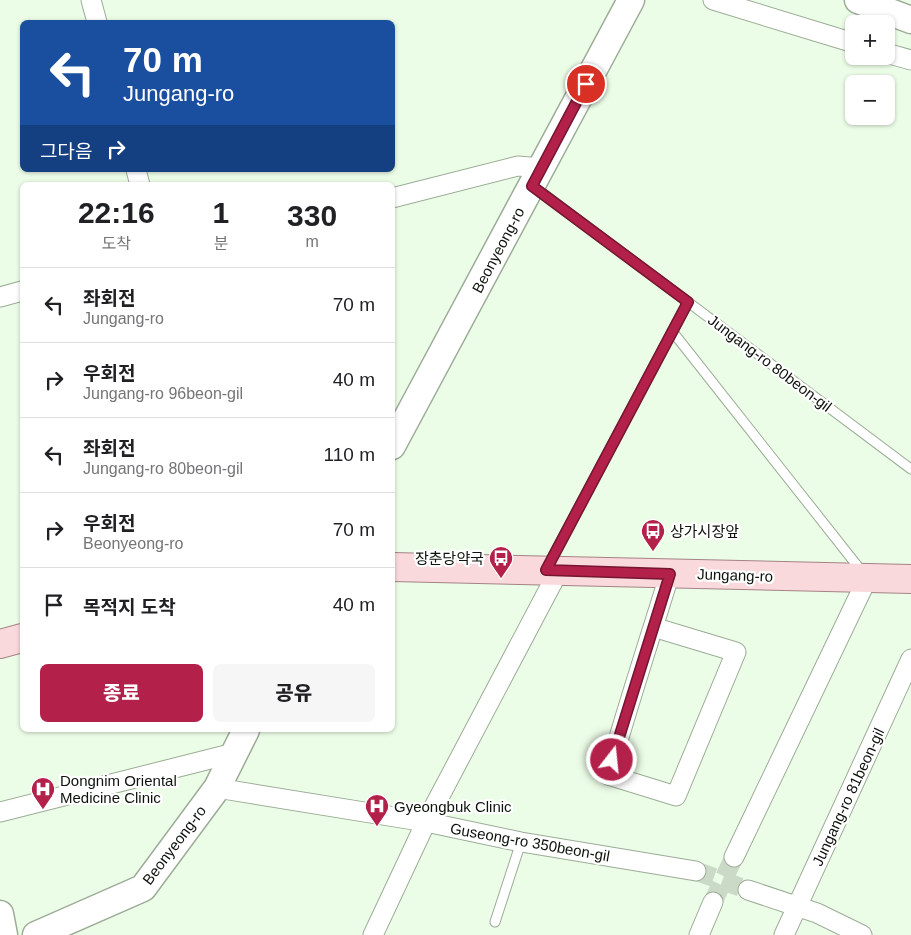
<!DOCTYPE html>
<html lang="ko">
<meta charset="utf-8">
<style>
:root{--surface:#fff;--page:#f6f6f6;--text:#202124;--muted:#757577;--line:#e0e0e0;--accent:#b3214b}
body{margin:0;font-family:Helvetica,"Noto Sans KR",sans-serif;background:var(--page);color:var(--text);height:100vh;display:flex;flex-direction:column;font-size:19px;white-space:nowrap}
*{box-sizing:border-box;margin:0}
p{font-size:16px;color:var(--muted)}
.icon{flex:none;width:28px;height:28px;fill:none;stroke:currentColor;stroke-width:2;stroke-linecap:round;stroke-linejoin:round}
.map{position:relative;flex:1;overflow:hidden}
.panel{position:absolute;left:20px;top:182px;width:375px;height:550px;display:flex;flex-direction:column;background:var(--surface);border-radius:8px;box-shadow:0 1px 4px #0004}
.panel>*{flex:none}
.hud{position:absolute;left:20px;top:20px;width:375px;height:152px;border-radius:8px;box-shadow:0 1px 4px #0004;background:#1a4fa0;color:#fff;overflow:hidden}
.fabs{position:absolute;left:845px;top:15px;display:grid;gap:10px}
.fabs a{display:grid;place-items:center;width:50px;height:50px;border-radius:8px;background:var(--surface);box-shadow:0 1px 4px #0004;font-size:25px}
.pin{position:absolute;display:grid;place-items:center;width:42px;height:42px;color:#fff;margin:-21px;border:2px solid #fff;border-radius:50%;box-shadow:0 1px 5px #0007}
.me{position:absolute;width:55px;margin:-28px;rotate:16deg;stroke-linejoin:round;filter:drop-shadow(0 0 4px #0008)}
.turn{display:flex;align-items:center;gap:18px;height:105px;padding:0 20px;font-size:22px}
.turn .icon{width:65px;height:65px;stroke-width:2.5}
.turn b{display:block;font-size:35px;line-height:42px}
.then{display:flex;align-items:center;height:48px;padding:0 20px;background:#0003;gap:10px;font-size:19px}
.eta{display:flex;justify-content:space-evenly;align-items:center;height:85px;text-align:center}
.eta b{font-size:30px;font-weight:800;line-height:35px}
.cta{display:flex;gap:10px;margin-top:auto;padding:10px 20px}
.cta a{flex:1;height:58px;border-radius:8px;background:var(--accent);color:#fff;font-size:20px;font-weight:800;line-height:58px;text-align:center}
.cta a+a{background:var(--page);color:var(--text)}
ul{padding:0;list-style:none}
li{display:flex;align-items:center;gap:15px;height:75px;padding:0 20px;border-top:1px solid var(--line)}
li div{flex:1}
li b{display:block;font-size:19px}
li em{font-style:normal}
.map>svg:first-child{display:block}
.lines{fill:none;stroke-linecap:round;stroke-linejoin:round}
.street-tunnel{stroke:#cbdac6;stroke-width:19;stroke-dasharray:19 9;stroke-linecap:butt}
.lane-casing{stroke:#9cac97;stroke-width:11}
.street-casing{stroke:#9cac97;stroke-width:21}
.secondary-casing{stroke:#9cac97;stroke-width:29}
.primary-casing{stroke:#a48385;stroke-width:30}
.lane{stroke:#fff;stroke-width:9}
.street{stroke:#fff;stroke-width:19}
.secondary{stroke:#fff;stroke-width:26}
.primary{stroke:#fad9dd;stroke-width:28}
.route-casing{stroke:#741531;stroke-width:12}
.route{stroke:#b3214b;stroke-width:9}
.labels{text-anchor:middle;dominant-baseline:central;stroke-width:4.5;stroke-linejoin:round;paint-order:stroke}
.street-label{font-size:15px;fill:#0d130c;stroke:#fff}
.poi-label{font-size:15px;fill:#0d130c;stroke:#fff;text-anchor:start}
</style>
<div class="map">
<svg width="911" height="935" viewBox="0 0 911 935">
<rect width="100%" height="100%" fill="#ecfde7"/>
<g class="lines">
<!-- street-tunnel -->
<path class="street-tunnel" d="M696 871 748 890
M713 902 734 857"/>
<!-- lane casing -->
<g class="lane-casing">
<path id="lane" d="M533 186 911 469
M672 331 863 573
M547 567 688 302
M495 922 521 842"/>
</g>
<!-- street casing -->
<g class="street-casing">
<path id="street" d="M91 0 97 22
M713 0 854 43
M886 53 911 60
M136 170 140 185
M392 198 518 166 541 168
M0 297 22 291
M653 627 736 652 676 796 608 775C627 708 649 641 670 573
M217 788 426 822 521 842 696 871
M0 812 234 753
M734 857 867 579
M748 890 817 913 862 935
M373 935 426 822 559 570
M699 935 713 902
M784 935 911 659"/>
</g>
<!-- secondary casing -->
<g class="secondary-casing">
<path id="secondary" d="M858 0 911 20
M392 446 631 0
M0 914 4 935
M36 935 143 888 217 788 246 730"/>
</g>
<!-- primary casing -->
<g class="primary-casing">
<path id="primary" d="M392 567 911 579
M0 644 22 638"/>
</g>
<!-- lane -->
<use href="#lane" class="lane"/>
<!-- street -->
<use href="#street" class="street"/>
<!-- secondary -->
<use href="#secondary" class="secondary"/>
<!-- primary -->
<use href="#primary" class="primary"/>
</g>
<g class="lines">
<!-- route casing -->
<g class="route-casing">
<path id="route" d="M586 84 532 186 688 302 546 570 670 574 612 760"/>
</g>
<!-- route -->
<use href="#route" class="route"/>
</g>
<!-- icons -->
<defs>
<g id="bus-pin" transform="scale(1.25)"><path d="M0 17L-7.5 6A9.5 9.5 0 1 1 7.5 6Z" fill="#b3214b" stroke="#fff"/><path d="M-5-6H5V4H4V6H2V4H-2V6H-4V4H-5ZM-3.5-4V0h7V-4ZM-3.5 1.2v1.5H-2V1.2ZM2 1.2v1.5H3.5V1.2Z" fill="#fff"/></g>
<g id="hospital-pin" transform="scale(1.25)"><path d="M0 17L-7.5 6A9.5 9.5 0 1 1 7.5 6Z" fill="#b3214b" stroke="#fff"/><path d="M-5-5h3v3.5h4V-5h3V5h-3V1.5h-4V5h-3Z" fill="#fff"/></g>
</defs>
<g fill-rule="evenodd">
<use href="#bus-pin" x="653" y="531"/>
<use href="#bus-pin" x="501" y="558"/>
<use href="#hospital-pin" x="43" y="789"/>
<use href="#hospital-pin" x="377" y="806"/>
</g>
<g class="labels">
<!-- street labels -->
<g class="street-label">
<text transform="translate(498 250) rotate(-62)">Beonyeong-ro</text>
<text transform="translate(770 363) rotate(37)">Jungang-ro 80beon-gil</text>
<text transform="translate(735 575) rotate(2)">Jungang-ro</text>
<text transform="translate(848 797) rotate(-65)">Jungang-ro 81beon-gil</text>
<text transform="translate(530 842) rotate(10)">Guseong-ro 350beon-gil</text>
<text transform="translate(174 845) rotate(-53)">Beonyeong-ro</text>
</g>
<!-- poi labels -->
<g class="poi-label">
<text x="670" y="531">상가시장앞</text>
<text x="484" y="558" text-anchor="end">장춘당약국</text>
<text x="60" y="780">Dongnim Oriental<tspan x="60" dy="17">Medicine Clinic</tspan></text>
<text x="394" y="806">Gyeongbuk Clinic</text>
</g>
</g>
</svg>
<div class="fabs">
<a>+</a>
<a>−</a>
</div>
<div class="pin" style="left:586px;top:84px;background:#d93025"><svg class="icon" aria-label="arrive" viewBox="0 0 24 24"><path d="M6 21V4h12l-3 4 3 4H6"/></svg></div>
<svg class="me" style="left:612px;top:760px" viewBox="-20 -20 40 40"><circle r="17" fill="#b3214b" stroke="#fff" stroke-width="3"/><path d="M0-11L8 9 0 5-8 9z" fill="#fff"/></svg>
<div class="hud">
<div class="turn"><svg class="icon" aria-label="left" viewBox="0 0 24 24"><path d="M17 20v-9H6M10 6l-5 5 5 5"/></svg><div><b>70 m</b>Jungang-ro</div></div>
<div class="then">그다음<svg class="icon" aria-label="right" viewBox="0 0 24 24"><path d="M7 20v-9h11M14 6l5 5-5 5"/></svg></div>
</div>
<section class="panel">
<div class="eta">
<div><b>22:16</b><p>도착</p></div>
<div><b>1</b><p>분</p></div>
<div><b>330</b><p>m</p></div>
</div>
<ul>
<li><svg class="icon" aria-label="left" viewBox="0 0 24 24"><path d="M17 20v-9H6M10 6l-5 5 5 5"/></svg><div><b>좌회전</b><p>Jungang-ro</p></div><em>70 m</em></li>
<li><svg class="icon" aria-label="right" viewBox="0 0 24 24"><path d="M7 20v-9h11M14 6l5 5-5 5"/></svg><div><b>우회전</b><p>Jungang-ro 96beon-gil</p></div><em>40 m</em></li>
<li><svg class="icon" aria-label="left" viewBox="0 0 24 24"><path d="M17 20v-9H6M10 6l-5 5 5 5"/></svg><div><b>좌회전</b><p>Jungang-ro 80beon-gil</p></div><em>110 m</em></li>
<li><svg class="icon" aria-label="right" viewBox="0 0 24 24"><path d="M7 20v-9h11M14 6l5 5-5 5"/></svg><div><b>우회전</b><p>Beonyeong-ro</p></div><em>70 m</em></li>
<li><svg class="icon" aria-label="arrive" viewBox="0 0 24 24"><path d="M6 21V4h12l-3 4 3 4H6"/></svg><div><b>목적지 도착</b></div><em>40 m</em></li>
</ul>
<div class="cta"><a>종료</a><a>공유</a></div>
</section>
</div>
